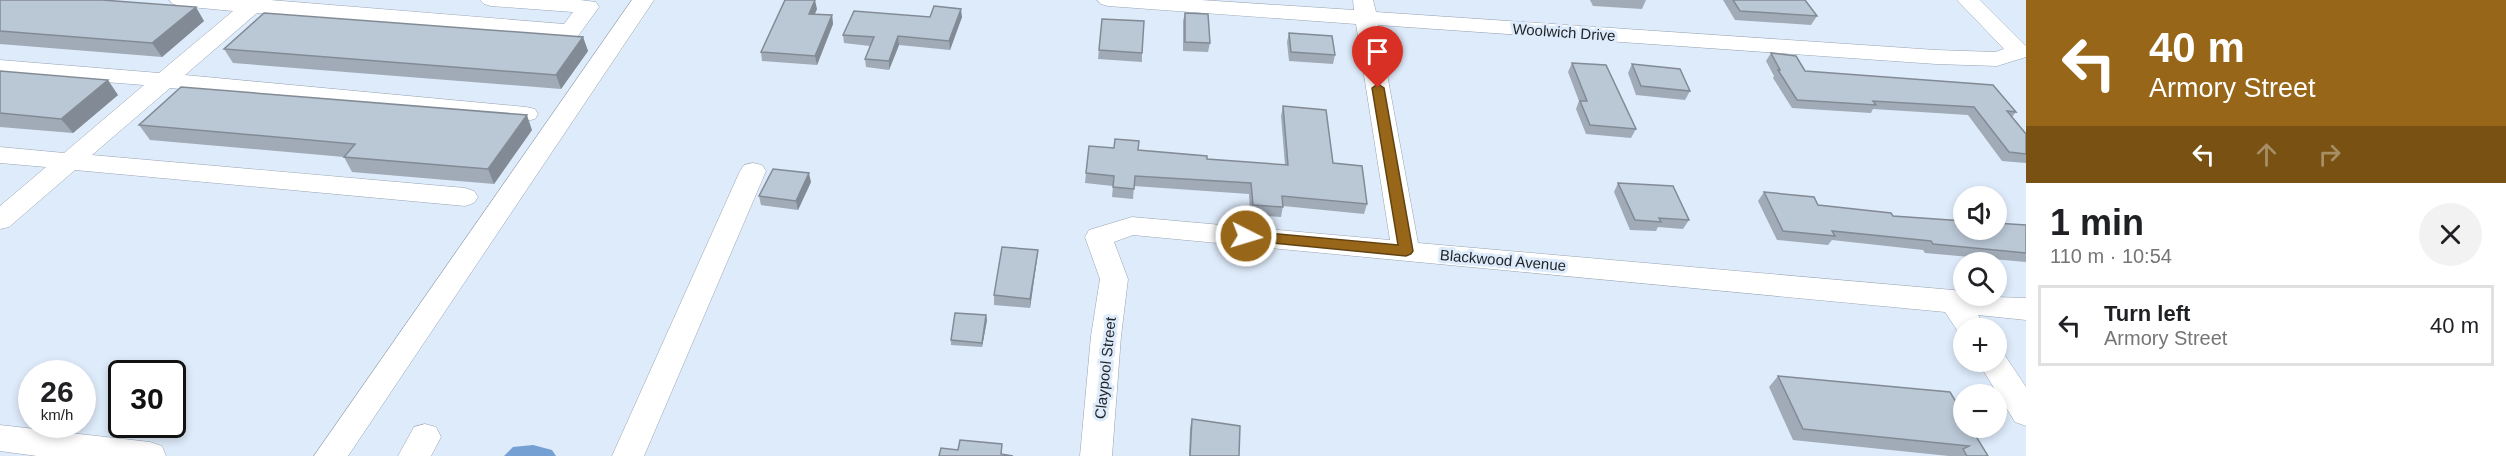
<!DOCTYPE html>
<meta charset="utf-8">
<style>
:root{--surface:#fff;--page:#f2f2f2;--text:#202124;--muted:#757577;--line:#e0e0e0}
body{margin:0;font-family:Arial,sans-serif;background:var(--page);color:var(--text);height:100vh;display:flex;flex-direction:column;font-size:22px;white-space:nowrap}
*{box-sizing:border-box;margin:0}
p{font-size:20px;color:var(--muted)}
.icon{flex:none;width:33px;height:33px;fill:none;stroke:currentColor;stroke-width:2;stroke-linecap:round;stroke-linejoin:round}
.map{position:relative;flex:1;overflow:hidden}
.panel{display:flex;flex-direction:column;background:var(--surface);width:480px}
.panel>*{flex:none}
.banner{background:#976618;color:#fff;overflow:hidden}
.fabs{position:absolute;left:1953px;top:186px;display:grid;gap:12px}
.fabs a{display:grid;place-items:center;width:54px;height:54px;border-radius:50%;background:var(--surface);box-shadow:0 3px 9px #0003;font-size:30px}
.speed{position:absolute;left:18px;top:360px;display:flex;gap:12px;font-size:30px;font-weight:700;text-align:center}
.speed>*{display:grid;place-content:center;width:78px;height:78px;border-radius:50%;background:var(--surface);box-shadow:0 3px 9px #0003;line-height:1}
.speed small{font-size:15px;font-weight:400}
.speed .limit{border:3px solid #111;border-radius:9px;background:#fff;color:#111}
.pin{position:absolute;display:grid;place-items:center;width:51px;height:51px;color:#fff;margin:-62px -26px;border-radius:50% 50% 50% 0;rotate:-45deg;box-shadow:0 0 6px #0007}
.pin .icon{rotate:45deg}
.me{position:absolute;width:66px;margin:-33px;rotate:95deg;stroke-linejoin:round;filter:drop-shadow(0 0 4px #0008)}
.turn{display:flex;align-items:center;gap:21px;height:126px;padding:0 24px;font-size:27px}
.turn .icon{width:78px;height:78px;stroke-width:2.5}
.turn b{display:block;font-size:42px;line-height:51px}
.lanes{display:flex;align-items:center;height:57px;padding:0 24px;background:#0003;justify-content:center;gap:30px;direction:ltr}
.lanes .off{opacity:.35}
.round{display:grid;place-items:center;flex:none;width:63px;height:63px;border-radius:32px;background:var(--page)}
.head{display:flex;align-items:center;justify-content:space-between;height:102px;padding:0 24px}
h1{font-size:36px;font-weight:800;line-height:45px}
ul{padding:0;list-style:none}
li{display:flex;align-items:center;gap:18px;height:81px;margin:0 12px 9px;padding:0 12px;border:3px solid var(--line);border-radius:0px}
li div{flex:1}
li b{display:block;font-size:22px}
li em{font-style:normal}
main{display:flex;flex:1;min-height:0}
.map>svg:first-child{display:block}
.water{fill:#75a0d3}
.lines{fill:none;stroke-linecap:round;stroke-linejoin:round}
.minor-casing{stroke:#97a3b1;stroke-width:1}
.minor{fill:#fff;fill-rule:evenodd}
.wall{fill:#a0abb7}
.shaded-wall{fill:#828b95}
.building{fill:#bac7d5;stroke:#828b95;stroke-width:1.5}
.route{fill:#976618;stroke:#624210;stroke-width:1.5}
.labels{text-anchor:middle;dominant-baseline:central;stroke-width:6;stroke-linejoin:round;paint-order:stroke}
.street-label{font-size:15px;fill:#1e2328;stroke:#deebfa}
</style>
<main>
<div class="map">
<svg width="2026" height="456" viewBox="0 0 2026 456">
<rect width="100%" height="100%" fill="#deebfa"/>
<!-- water -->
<path class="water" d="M533 445 552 450 556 456H504L513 447Z"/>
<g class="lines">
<!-- minor casing -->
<g class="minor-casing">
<path id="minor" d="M169 0H270L564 24 573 12 491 6 484 4 480 0H580L596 2 599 7 578 36 570 38 257 13 185 75 526 107 535 109 538 114 535 119 526 121 170 88 92 155 465 188 474 191 478 197 474 203 465 206 75 170 9 227 0 229V206L46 167 0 163V147L64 153 144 85 0 74V60L159 73 233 11 180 6 173 4Z
M632 0H654L348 456H314Z
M1097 0H1201L1354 10 1353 0H1373L1376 12 1936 50 1995 52 2004 49 1957 0H1980L2026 46V57L1997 66 1936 64 1378 25 1418 243 1953 290 1964 292V296L2026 298V320L1978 315 1986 328H1964V337L1961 336 1945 312 1133 235 1114 242 1128 279 1121 336 1112 456H1080L1091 336 1100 279 1085 237 1089 230 1132 217 1390 240 1356 24 1108 6 1101 4Z
M753 163 762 165 766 171 644 456H612L740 171 744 165Z
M1996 351 2004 354 2026 387V426L2015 422 1978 362H1996Z
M425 424 436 427 441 437 431 456H398L414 427Z
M0 425 150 442 162 446 166 456H37L0 451Z"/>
</g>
<!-- minor -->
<use href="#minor" class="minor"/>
</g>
<!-- wall -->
<path class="wall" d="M0 0 204 21 162 57 0 44Z
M1590 0H1646L1642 9 1593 6Z
M1723 0H1805L1817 16 1811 25 1735 20Z
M817 9 814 14 832 15 833 24 817 65 762 61 761 52Z
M1185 13 1210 43 1208 52 1183 51V21Z
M930 17H962L950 50 899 45 889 70 866 67 865 59 870 46 844 43 843 35Z
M1102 19 1142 53V62L1098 59Z
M1289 33 1335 55 1333 64 1289 61 1287 42Z
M583 37 588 51 561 89 233 63 224 49Z
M1771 53 1805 71 2016 112 2012 117 2026 134V163L2002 161 1968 115 1873 109 1871 113 1792 108 1773 78 1774 76 1766 61Z
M1572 63 1636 129 1631 138 1586 134 1576 109 1579 101 1568 72Z
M1632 64 1690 91 1685 100 1636 95 1628 73Z
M0 71 118 95 73 133 0 127Z
M1283 106 1333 163 1367 204 1364 214 1283 206 1281 217 1250 215 1249 194 1134 186 1133 199 1112 197 1113 186 1085 183 1086 173 1138 150 1207 159 1285 165 1281 116Z
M139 125 532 130 494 184 352 172 344 157 150 140Z
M811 182 798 210 761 205 759 196Z
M1618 183 1689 220 1683 229 1658 227 1656 231 1630 230 1614 192Z
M1764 192 1818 205 1893 216 2026 225V262L1925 253 1923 250 1832 240 1828 245 1777 240 1758 201Z
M1037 259 1030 308 994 305V295Z
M987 320 982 347 951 345V340Z
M1778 376 1950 392 1988 456H1949L1793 440 1769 387Z
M1192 419 1239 456H1189L1190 428Z"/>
<!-- shaded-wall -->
<path class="shaded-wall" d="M815 0 817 9 811 23 809 14Z
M196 7 204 21 162 57 152 43Z
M961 9 962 17 950 50 949 41Z
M832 15 833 24 817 65 815 56Z
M898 36 899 45 889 70V61Z
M583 37 588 51 561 89 556 75Z
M108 80 118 95 73 133 61 119Z
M527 115 532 130 494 184 488 169Z
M809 173 811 182 798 210 796 201Z
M1038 250 1037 259 1030 308V299Z
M986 315 987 320 982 347V343Z"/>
<!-- building -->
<path class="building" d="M0 0H102L196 7 152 43 0 31Z
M785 0H815L809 14 832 15 815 56 761 52Z
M1733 0H1805L1817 16 1740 11Z
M934 6 961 9 949 41 898 36 889 61 865 59 874 37 843 35 854 11 930 17Z
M264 13 583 37 556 75 224 49Z
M1185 13 1208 14 1210 43 1185 42Z
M1102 19 1144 21 1142 53 1099 50Z
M1289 33 1332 36 1335 55 1291 52Z
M1771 53 1796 56 1805 71 1993 85 2016 112 2007 111 2026 134V154L2009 152 1974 107 1873 101 1876 105 1797 100 1778 70H1780Z
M1572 63 1606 65 1636 129 1590 125 1580 101H1587Z
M1632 64 1680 69 1690 91 1641 86Z
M0 71 108 80 61 119 0 113Z
M181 87 527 115 488 169 344 157 355 144 139 125Z
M1283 106 1326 110 1333 163 1362 166 1367 204 1282 196 1283 207 1253 205 1251 183 1135 176 1134 189 1113 187 1114 176 1086 173 1089 146 1114 148 1115 139 1139 141 1138 150 1207 156V159L1288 165Z
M773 169 809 173 796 201 759 196Z
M1618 183 1673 186 1689 220 1659 218 1661 222 1635 220Z
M1764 192 1814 197 1818 205 1891 213 1893 216 1964 221V230H1996V223L2026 225V253L1933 244 1931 241 1832 231 1835 236 1783 231Z
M1002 247 1038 250 1030 299 994 295Z
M955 313 986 315 982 343 951 340Z
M1778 376 1950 392 1964 415V428H1971L1988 456H1967L1963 449 1969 446 1803 429Z
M1192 419 1240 426 1239 456H1190Z
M960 440 1002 444 1001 454 1013 456H939L941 448 958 450Z"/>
<!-- route -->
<path class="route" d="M1378 84 1384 88 1413 251 1411 254 1406 256 1241 240 1239 236 1246 231 1398 245 1372 88Z"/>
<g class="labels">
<!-- street labels -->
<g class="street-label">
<text transform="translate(1564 32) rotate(4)">Woolwich Drive</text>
<text transform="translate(1503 260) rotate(5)">Blackwood Avenue</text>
<text transform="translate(1105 368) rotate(-84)">Claypool Street</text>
</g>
</g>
</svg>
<div class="fabs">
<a><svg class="icon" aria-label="sound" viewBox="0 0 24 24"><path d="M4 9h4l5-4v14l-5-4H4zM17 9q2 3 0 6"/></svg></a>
<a><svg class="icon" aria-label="search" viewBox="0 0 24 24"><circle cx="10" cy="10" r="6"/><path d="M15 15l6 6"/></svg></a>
<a>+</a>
<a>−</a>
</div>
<div class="speed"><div>26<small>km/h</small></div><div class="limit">30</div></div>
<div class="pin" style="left:1378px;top:88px;background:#d93025"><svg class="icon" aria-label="arrive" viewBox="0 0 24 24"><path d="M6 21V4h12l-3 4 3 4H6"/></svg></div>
<svg class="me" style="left:1246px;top:236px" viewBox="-20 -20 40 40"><circle r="17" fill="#976618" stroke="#fff" stroke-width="3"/><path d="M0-11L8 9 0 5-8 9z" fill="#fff"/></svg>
</div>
<section class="panel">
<div class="banner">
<div class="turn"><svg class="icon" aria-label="left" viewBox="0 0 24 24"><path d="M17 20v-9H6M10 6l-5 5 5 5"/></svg><div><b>40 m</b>Armory Street</div></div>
<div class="lanes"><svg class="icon" aria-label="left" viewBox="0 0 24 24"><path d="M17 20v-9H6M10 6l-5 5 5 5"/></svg><svg class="icon off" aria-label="ahead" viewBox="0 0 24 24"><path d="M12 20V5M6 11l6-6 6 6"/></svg><svg class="icon off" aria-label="right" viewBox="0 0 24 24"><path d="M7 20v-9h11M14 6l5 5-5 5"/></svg></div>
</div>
<div class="head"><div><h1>1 min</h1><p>110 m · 10:54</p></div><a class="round"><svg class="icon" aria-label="close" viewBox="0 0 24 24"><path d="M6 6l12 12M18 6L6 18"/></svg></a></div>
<ul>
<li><svg class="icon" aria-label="left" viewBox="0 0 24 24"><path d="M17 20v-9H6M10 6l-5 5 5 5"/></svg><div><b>Turn left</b><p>Armory Street</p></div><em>40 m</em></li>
</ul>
</section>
</main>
